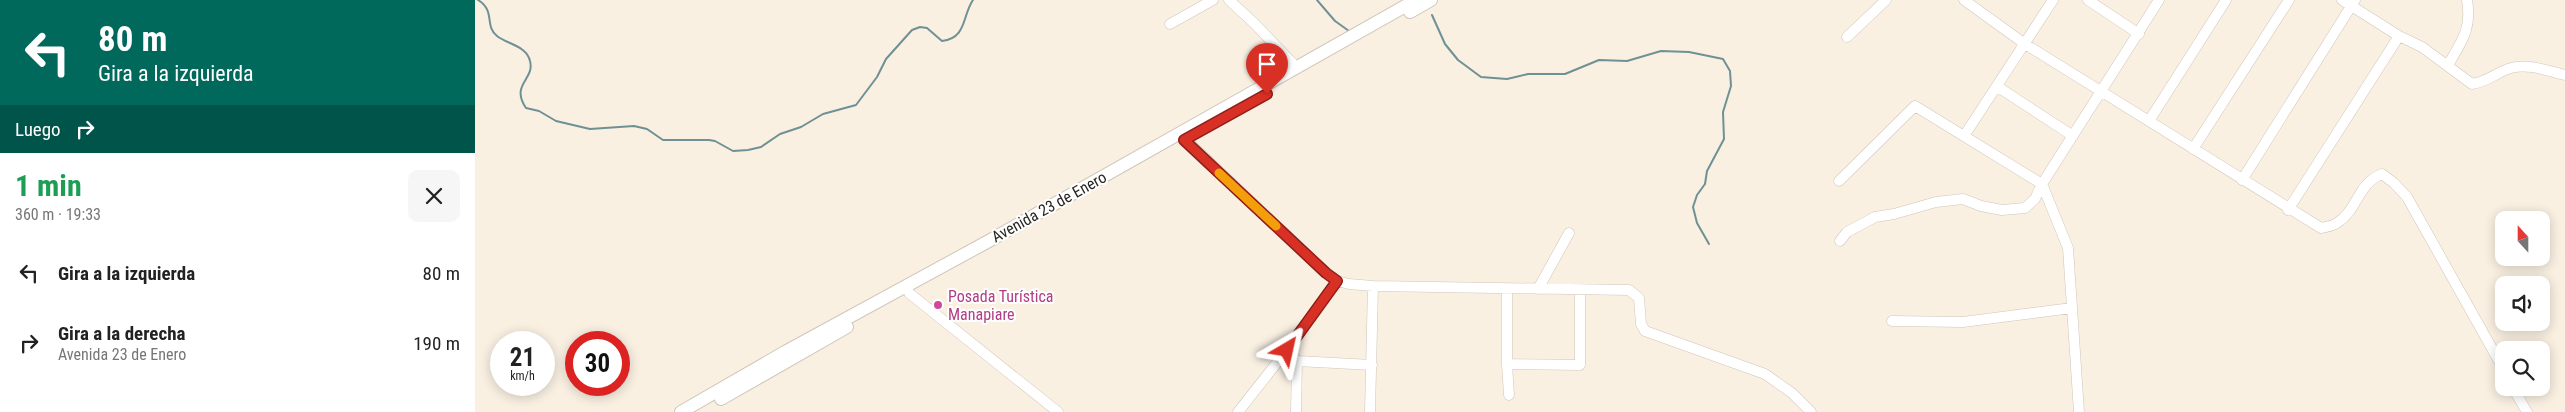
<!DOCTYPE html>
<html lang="es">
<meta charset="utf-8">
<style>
:root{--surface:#fff;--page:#f6f6f6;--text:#222;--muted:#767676}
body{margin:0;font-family:"Roboto Condensed",sans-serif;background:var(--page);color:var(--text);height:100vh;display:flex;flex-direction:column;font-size:19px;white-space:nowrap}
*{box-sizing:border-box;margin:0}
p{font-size:16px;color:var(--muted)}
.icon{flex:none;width:28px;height:28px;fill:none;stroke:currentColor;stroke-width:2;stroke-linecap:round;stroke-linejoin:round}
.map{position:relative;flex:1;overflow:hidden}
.panel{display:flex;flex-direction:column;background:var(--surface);width:475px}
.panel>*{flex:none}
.banner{background:#00695c;color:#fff;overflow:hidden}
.needle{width:32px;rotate:339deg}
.controls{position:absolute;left:2020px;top:211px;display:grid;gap:10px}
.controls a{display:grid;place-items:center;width:55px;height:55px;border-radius:10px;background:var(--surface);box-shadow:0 2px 12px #0003;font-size:25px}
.speed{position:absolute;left:15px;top:331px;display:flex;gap:10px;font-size:25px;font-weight:700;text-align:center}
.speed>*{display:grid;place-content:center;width:65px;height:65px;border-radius:50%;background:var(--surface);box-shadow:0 2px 12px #0003;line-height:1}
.speed small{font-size:12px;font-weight:400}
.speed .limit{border:8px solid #d22;background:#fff;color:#111}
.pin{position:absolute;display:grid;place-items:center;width:42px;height:42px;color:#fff;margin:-51px -21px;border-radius:50% 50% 50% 0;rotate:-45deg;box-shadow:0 0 5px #0007}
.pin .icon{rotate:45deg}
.me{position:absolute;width:55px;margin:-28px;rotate:36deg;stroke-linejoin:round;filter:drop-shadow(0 0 4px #0008)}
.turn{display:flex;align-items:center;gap:18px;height:105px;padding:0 15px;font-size:22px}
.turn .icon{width:65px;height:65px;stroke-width:2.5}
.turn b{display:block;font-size:35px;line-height:42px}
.then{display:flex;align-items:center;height:48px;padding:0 15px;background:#0003;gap:10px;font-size:19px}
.round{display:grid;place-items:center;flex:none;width:52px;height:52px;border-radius:10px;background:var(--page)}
.summary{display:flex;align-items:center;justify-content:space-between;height:85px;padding:0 15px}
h1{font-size:30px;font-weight:700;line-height:38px;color:#1e9e55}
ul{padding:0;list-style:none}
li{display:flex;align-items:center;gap:15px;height:70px;padding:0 15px}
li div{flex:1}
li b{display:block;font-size:19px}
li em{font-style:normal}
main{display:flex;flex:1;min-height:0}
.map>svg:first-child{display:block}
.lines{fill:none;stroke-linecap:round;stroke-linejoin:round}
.stream{stroke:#6f9196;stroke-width:2}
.minor-casing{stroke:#cfc6b9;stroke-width:11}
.major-casing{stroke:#cfc6b9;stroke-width:14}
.minor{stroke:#fff;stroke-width:10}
.major{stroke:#fff;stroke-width:12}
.route-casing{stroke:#8d1f18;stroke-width:12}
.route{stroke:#d93025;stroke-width:9}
.slow{stroke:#f59e0b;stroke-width:9}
.hotel-dot{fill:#d1479c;stroke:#fff;stroke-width:2}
.labels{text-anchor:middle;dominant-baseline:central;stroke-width:4;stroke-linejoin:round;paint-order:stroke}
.street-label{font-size:16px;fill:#292621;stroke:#fff}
.hotel-label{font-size:16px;fill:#b23c85;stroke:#fff;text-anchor:start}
</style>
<main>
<section class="panel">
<div class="banner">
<div class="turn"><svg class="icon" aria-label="left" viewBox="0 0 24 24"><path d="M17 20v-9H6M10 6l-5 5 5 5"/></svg><div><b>80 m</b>Gira a la izquierda</div></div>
<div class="then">Luego<svg class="icon" aria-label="right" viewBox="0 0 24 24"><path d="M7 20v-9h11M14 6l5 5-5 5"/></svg></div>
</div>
<div class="summary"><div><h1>1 min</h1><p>360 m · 19:33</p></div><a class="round"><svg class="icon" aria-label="close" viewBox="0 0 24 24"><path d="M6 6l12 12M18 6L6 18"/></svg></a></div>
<ul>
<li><svg class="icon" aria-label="left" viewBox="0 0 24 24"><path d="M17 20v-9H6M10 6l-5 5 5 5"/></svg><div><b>Gira a la izquierda</b></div><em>80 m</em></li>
<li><svg class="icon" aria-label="right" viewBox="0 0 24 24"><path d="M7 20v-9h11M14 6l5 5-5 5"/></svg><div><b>Gira a la derecha</b><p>Avenida 23 de Enero</p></div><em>190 m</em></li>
</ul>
</section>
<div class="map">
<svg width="2090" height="412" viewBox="0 0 2090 412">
<rect width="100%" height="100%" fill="#f9f0e2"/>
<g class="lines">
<!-- stream -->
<path class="stream" d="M3 0C21 11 9 26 22 36 32 44 52 46 55 61 60 80 35 84 51 108L64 111 81 121 115 129 159 126 172 129 188 140H234L240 141 258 151 273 150 286 147 305 134 326 127 348 114 381 105 402 77 411 59 437 30 445 27 452 28 467 41C492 38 487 16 498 0
M842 0 860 21 874 31
M957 15 970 44 983 60 1006 77 1032 79 1053 74H1090L1124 60 1152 61 1186 51 1214 52 1248 59 1255 71 1256 86 1248 112 1249 139 1232 171 1230 184 1222 195 1218 207 1222 223 1234 244"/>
<!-- minor casing -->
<g class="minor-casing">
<path id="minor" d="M754 0 779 23 822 68
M1489 0 1550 44 1846 228C1851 227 1858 226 1862 223 1883 210 1882 184 1907 174L1919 183 1932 197 2029 370
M1613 0 1664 34
M1867 0 1924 36 1947 47 1997 84C2015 81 2021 72 2036 68 2053 63 2073 71 2090 75
M695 24 738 0
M1372 37 1411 0
M1973 65C1987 41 1997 29 1992 0
M1523 87 1598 136
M1674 121 1751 0
M705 134 851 273 862 281 874 284 898 286 1154 290 1164 298 1166 324 1170 331 1290 374 1317 393 1336 412
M1489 136 1578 0
M1718 149 1814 0
M1767 180 1880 0
M1364 181 1440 106 1567 184 1684 0
M1813 210 1924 36
M1365 241 1372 232 1400 217 1419 214 1461 202 1488 199 1506 206 1527 210 1550 208 1560 199 1567 184 1593 248 1604 412
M1032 289V364L1034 395
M1063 289 1094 233
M434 293 583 412
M1417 321 1488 322 1597 308
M818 357 822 361 821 412
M822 361 897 365
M1032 364 1105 365V291
M2038 388 2052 412
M763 412 812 350 862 281
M895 412 898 286"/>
</g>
<!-- major casing -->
<g class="major-casing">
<path id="major" d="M935 12 956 0
M246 399 372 327
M206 412 310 352 512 242 941 0"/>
</g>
<!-- minor -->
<use href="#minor" class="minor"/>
<!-- major -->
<use href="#major" class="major"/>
</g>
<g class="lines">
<!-- route casing -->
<g class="route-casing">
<path id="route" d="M792 94 709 140 851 273 862 281 812 350"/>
</g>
<!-- route -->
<use href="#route" class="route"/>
<!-- slow -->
<path class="slow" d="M744 173 801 226"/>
</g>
<!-- markers -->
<circle class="hotel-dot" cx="463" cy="305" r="5"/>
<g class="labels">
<!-- street labels -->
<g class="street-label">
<text transform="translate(574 207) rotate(-29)">Avenida 23 de Enero</text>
</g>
<!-- hotel labels -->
<g class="hotel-label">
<text x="473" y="296">Posada Turística<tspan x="473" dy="18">Manapiare</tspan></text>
</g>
</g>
</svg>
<div class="controls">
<a><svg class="needle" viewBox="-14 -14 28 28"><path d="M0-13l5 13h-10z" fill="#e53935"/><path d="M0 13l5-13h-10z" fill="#767676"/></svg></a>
<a><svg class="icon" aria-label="sound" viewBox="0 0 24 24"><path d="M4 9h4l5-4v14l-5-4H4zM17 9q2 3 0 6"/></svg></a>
<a><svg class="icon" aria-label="search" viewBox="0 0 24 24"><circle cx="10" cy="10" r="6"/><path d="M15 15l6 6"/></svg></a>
</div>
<div class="speed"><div>21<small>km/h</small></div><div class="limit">30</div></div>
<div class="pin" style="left:792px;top:94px;background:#d93025"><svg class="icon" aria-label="arrive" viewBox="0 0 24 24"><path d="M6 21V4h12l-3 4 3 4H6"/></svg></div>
<svg class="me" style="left:812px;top:350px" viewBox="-20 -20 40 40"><path d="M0-17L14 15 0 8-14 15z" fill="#d93025" stroke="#fff" stroke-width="4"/></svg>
</div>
</main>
